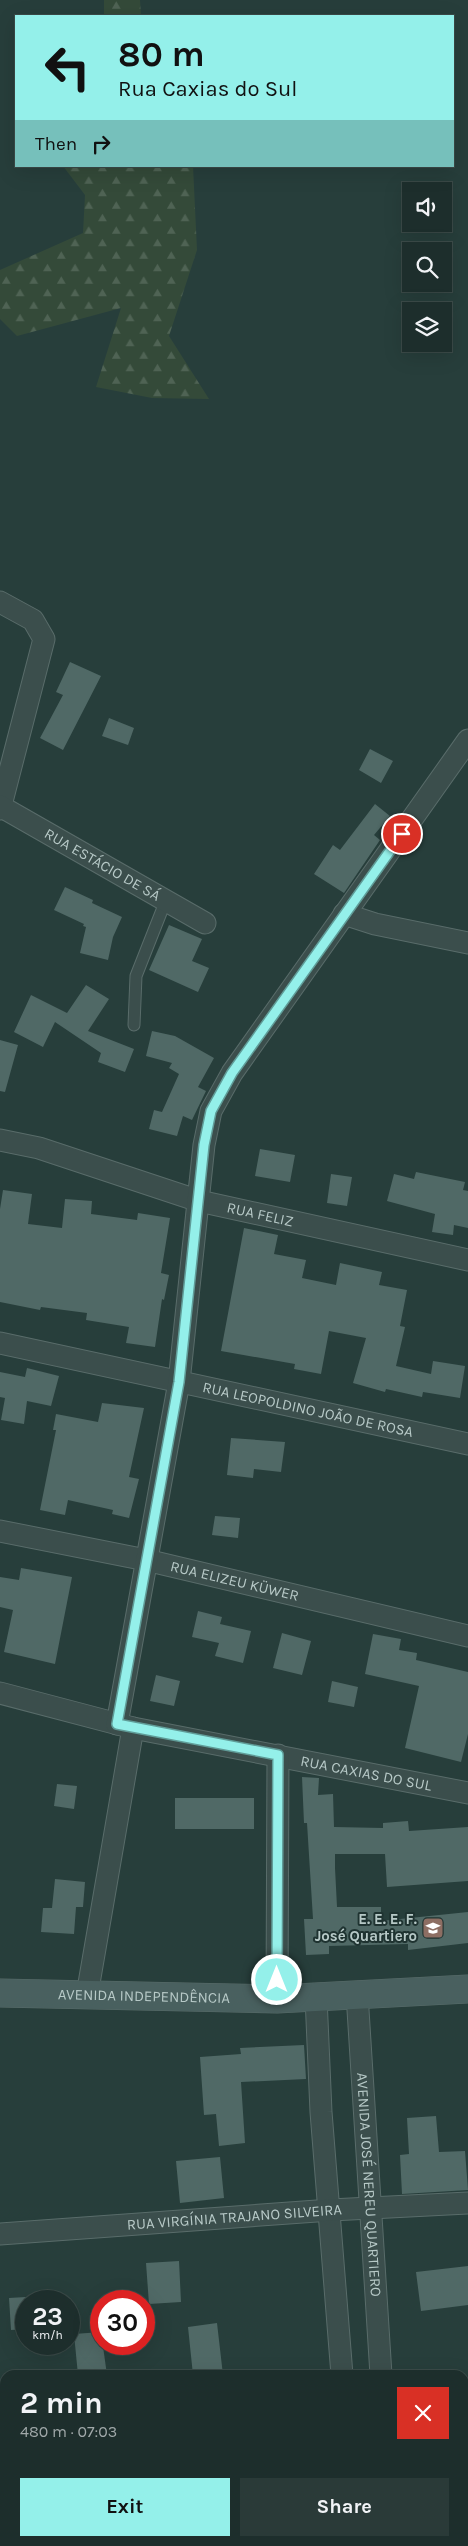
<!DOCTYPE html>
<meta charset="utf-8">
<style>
:root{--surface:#1d2e2c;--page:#2a3a38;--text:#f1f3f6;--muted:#a0a8a9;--line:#3b4a48;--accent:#94f0ea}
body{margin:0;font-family:Karla,sans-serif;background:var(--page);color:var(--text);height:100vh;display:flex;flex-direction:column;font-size:19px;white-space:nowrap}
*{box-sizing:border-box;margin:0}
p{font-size:16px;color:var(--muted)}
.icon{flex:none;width:28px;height:28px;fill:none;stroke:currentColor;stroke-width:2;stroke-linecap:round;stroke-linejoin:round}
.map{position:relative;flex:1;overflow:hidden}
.drawer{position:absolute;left:0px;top:2370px;width:469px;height:176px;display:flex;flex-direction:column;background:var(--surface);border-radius:15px 15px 0 0;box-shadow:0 5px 20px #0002,0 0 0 1px var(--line)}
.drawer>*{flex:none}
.banner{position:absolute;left:15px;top:15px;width:439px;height:152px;border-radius:0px;box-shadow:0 5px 20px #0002,0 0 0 1px var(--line);background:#94f0ea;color:#111;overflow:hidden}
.controls{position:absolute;left:402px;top:182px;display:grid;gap:10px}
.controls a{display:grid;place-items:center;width:50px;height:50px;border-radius:0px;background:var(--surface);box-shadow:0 5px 20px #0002,0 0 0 1px var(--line);font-size:25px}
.speed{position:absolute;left:15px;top:2290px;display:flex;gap:10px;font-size:25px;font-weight:700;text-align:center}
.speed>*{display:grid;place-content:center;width:65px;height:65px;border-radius:50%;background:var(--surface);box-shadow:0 5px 20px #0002,0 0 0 1px var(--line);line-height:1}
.speed small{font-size:12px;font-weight:400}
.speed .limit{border:8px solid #d22;background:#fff;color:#111}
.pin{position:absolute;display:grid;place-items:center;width:42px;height:42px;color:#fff;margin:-21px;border:2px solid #fff;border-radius:50%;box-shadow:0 1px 5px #0007}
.me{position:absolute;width:55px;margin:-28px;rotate:0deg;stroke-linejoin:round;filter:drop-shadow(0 0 4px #0008)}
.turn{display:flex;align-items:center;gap:18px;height:105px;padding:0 20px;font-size:22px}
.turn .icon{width:65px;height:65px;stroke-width:2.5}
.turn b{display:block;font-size:35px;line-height:42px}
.then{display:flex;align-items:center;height:48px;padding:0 20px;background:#0003;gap:10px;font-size:19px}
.round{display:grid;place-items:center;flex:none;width:52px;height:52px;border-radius:0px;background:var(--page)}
.overview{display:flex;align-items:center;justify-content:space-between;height:85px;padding:0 20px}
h1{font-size:30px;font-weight:700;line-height:38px}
.button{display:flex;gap:10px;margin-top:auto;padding:10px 20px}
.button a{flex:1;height:58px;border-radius:0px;background:var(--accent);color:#111;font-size:20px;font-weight:700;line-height:58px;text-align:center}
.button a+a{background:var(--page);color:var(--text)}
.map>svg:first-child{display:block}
.forest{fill:url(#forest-firs)}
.building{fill:#506966}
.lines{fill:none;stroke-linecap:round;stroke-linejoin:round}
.lane-casing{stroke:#596c6a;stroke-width:13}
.street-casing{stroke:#596c6a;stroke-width:23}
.secondary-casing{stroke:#596c6a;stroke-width:29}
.lane{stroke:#3b4e4c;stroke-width:11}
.street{stroke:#3b4e4c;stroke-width:21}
.secondary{stroke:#49605f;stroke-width:28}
.route-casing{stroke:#609c98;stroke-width:12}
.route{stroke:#94f0ea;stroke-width:9}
.labels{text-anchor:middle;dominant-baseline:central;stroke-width:4;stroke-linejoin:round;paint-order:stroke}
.street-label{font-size:15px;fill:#b7c9c7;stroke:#1f3331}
.poi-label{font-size:15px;font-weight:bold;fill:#b7c9c7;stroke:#1f3331;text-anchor:end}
</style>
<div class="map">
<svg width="468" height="2546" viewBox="0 0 468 2546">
<defs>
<pattern id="forest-firs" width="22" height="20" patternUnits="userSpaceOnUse" patternTransform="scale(1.25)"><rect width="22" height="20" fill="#344a39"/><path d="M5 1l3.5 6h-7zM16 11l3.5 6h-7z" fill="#4f6354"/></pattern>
</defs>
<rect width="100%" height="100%" fill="#273e3b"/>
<!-- forest -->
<path class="forest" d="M104 0H140L141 16H104Z
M63 166H193L197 250 169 336 209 399 152 398 96 387 121 308 17 336 0 319V270L83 233 85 195Z"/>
<!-- building -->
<path class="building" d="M70 662 101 676 63 750 40 738 63 695 56 692Z
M109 718 134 728 128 745 102 736Z
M370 749 393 761 381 783 359 770Z
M375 804 390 816 374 835 380 840 344 893 314 874 333 845 340 850Z
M65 887 93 900 92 903 122 917 113 937 108 960 80 953 86 927 83 926 84 924 54 910Z
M169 925 202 939 192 961 209 968 198 992 149 970Z
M86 985 109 999 88 1031 134 1049 125 1072 98 1062 101 1053 55 1022 43 1047 14 1032 31 995 67 1013Z
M152 1031 175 1036 214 1058 198 1087 206 1091 192 1120 183 1116 177 1136 149 1129 154 1110 162 1112 179 1074 169 1068 172 1063 146 1056Z
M0 1040 18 1045 5 1092 0 1091Z
M260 1149 295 1155 290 1182 255 1176Z
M416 1172 465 1182 463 1190 468 1191V1228L454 1225 453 1235 432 1232 435 1214 387 1201 394 1174 414 1179Z
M331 1174 352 1177 347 1206 327 1203Z
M3 1190 32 1194 28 1224 62 1228 65 1199 92 1201 91 1214 137 1220 138 1213 170 1218 161 1273 169 1275 164 1300 162 1299 155 1347 126 1343 129 1327 86 1320 87 1313 41 1307 40 1310 0 1302V1209Z
M244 1228 278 1235 274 1254 306 1260 302 1278 336 1285 340 1263 382 1272 379 1285 407 1290 400 1326 405 1327 396 1366 431 1374 433 1361 465 1366 460 1398 423 1392 422 1397 386 1389 385 1392 353 1383 366 1338 329 1331 321 1374 294 1369 295 1364 221 1351Z
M27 1368 59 1376 51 1406 27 1401 24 1424 1 1420 5 1398 0 1397V1372L25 1377Z
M102 1403 144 1408 129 1477 139 1479 129 1518 112 1514 113 1510 68 1500 65 1515 40 1510 56 1430H53L56 1414 98 1422Z
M231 1438 285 1442 281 1472 254 1469 253 1478 227 1475Z
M215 1516 240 1518 238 1538 212 1535Z
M21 1568 72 1577 55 1664 4 1652 13 1610 0 1607V1577L19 1580Z
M198 1611 222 1617 220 1624 251 1631 243 1663 215 1656 219 1643 192 1637Z
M282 1633 311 1641 302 1675 273 1668Z
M373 1634 401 1639 399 1650 417 1653 416 1660 468 1672V1734L461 1762 405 1748 419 1686 365 1674Z
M156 1675 180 1681 174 1706 150 1701Z
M332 1681 358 1687 354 1707 328 1702Z
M302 1777 319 1778 318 1795 333 1794 334 1827 383 1828V1823L408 1821 409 1831 468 1827V1881L387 1887 385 1854H335V1868L337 1907H381V1921L468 1912V1943L408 1950V1944L329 1946V1954L306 1955 304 1919H313L307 1823H304Z
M57 1784 77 1786 74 1809 54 1806Z
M175 1798H254V1829H175Z
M55 1879 85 1882 83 1907H76L74 1934 41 1932 43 1908H52Z
M304 2045 306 2079 241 2082 245 2143 219 2146 216 2114 204 2115 200 2057 241 2054 240 2048Z
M436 2116 439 2152 465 2151 468 2190 402 2194 400 2155 409 2154 407 2118Z
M220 2157 224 2198 180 2203 176 2161Z
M179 2261 181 2302 149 2304 146 2263Z
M468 2266V2305L421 2311 416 2272Z
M26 2297V2329L11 2330 9 2298Z
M217 2323 223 2375H193L188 2327Z
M101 2332 107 2375H78L74 2334Z"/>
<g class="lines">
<!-- lane casing -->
<g class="lane-casing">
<path id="lane" d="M134 1025 136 976 166 900"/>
</g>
<!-- street casing -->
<g class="street-casing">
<g id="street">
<path d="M0 602 33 620 44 639 0 809"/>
<path id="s1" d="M0 806 205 923"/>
<path d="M344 914 375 924 468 943"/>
<path id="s2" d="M0 1140 39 1148 199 1201 468 1260"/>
<path id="s3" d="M0 1343 468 1444"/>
<path id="s4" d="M0 1531 146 1560 468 1636"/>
<path id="s5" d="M0 1693 133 1728 468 1793"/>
<path d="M117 1724 179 1382 204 1145 211 1111 232 1073 468 740"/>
<path id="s6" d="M357 1994 381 2375"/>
<path d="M87 1995 133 1728"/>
<path d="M316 1997 321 2112 342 2375"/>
<path d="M277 1999 278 1755"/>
<path id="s7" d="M0 2234 331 2210 468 2203"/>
<path d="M464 2409H468"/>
<path d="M0 2438H5"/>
<path d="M352 2541V2546"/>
<path d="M392 2541 393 2546"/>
</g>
</g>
<!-- secondary casing -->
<g class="secondary-casing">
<g id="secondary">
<path id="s8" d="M0 1993 277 1999 468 1989"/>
</g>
</g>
<!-- lane -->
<use href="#lane" class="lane"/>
<!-- street -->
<use href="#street" class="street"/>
<!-- secondary -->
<use href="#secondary" class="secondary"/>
</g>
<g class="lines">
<!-- route casing -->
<g class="route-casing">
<path id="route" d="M277 1980 278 1755 117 1724 179 1382 204 1145 211 1111 232 1073 402 834"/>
</g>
<!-- route -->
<use href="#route" class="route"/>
</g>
<!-- icons -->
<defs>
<g id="school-square" transform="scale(1.125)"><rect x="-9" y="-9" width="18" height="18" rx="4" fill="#8d6e63" stroke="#1f3331"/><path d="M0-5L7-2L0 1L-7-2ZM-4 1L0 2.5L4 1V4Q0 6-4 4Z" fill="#fff"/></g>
</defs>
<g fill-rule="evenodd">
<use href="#school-square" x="433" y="1928"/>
</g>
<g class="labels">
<!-- street labels -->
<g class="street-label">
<text stroke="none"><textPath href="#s1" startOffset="118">RUA ESTÁCIO DE SÁ</textPath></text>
<text stroke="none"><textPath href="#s2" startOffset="271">RUA FELIZ</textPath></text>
<text stroke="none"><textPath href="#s3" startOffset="315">RUA LEOPOLDINO JOÃO DE ROSA</textPath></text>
<text stroke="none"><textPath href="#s4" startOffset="240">RUA ELIZEU KÜWER</textPath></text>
<text stroke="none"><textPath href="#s5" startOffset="375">RUA CAXIAS DO SUL</textPath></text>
<text stroke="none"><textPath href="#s8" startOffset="144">AVENIDA INDEPENDÊNCIA</textPath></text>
<text stroke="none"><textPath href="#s6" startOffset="191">AVENIDA JOSÉ NEREU QUARTIERO</textPath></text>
<text stroke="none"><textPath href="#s7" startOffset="235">RUA VIRGÍNIA TRAJANO SILVEIRA</textPath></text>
</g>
<!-- poi labels -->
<g class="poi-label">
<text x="417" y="1919">E. E. E. F.<tspan x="417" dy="17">José Quartiero</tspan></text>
</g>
</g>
</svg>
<div class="controls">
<a><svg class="icon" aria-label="sound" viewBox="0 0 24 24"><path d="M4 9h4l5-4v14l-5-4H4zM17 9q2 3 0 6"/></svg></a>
<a><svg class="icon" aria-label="search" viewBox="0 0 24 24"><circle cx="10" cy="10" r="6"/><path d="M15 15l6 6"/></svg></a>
<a><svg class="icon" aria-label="layers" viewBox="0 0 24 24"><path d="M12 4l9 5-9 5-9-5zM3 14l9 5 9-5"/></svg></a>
</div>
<div class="speed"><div>23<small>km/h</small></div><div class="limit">30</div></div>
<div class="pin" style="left:402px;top:834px;background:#d93025"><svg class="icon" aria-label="arrive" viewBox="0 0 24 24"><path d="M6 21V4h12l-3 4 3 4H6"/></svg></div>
<svg class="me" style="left:277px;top:1980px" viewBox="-20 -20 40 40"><circle r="17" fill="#94f0ea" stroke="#fff" stroke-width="3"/><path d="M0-11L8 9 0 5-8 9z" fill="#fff"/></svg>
<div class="banner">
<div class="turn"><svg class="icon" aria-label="left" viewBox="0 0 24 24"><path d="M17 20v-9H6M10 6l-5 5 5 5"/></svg><div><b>80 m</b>Rua Caxias do Sul</div></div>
<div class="then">Then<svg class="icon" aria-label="right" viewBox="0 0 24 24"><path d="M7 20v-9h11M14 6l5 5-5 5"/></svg></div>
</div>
<section class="drawer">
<div class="overview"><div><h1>2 min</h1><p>480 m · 07:03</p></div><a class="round" style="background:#d93025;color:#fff"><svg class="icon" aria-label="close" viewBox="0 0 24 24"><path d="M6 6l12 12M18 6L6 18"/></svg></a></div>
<div class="button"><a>Exit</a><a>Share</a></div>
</section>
</div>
